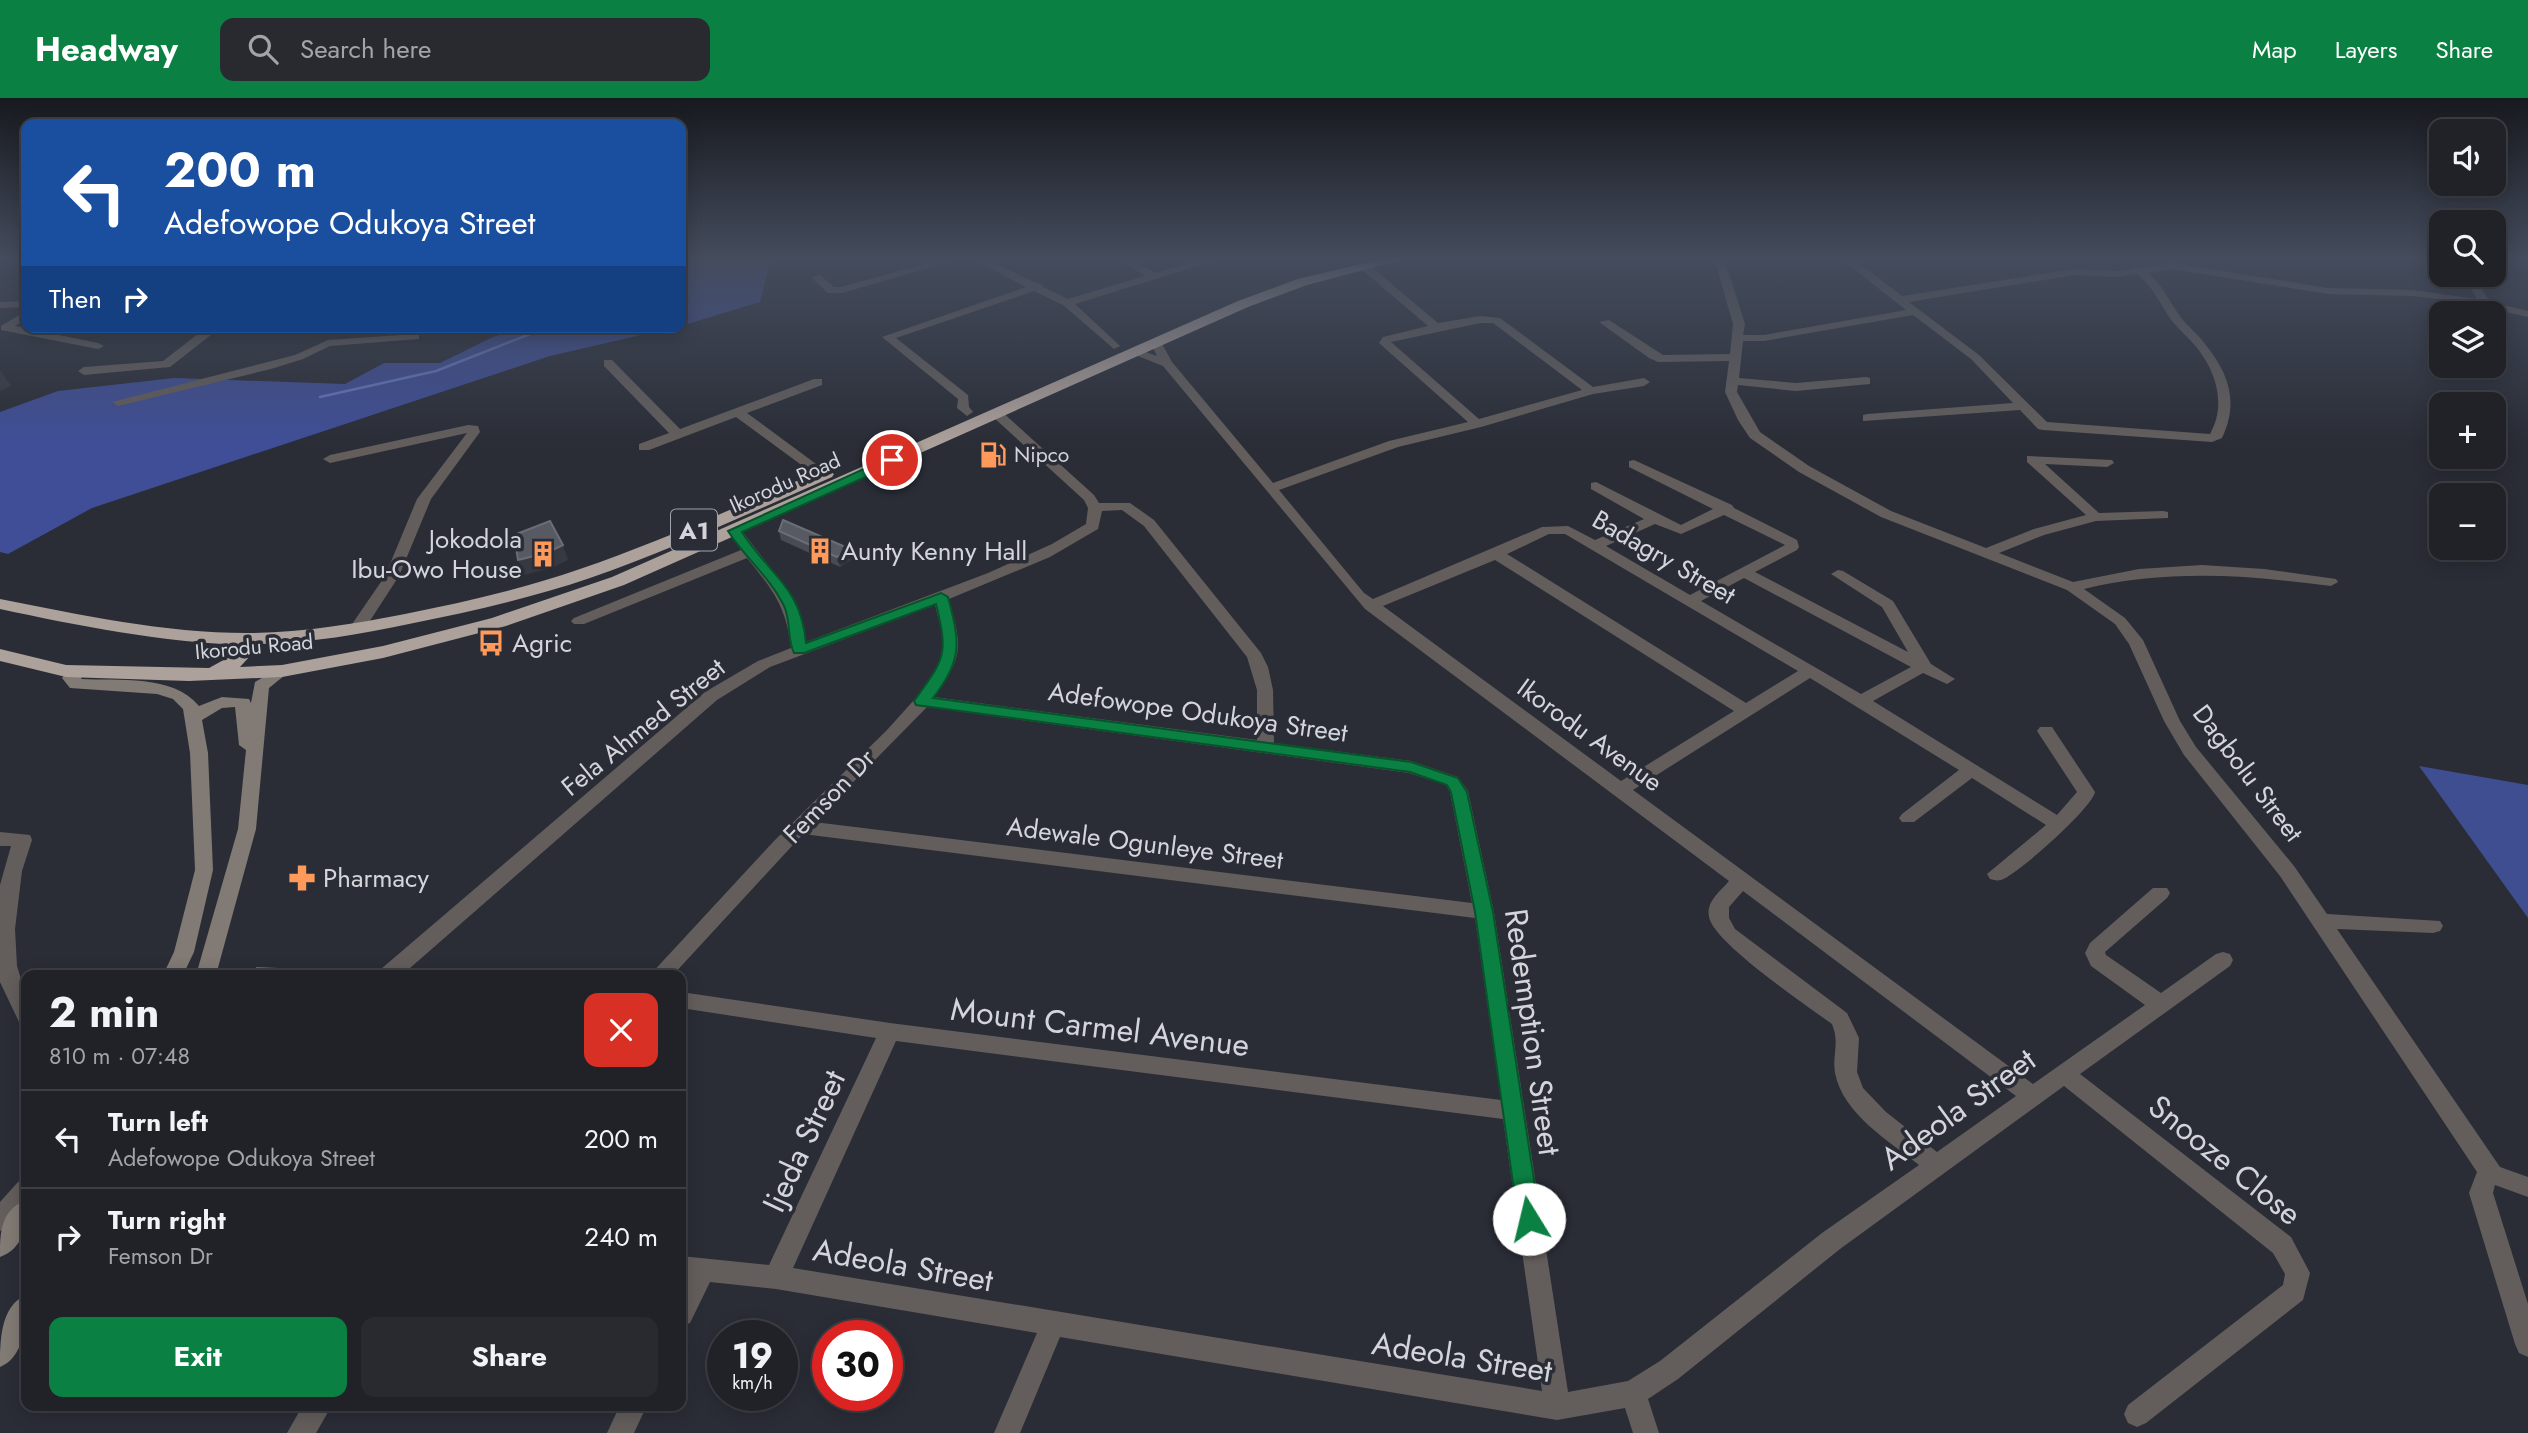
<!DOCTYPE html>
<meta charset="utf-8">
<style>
:root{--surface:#202228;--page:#282a30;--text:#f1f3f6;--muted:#a2a4a8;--line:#3d3f45;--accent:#0b8043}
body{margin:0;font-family:Jost,sans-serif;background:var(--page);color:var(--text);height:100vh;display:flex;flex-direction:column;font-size:26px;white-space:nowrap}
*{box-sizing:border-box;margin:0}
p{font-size:23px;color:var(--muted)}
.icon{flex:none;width:38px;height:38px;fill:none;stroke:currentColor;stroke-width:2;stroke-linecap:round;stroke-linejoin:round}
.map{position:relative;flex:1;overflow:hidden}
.sheet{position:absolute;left:21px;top:872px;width:665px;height:441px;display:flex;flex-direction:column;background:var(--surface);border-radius:14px;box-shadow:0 4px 18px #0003,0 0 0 2px var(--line)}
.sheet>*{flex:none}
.hud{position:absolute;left:21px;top:21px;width:665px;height:214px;border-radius:14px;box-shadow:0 4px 18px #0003,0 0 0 2px var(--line);background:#1a4fa0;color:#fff;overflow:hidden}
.buttons{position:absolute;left:2429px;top:21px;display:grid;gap:14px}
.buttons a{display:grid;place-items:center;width:77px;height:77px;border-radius:14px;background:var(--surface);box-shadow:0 4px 18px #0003,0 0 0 2px var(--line);font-size:35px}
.speed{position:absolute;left:707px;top:1222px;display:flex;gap:14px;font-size:35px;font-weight:700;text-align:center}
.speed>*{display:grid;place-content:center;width:91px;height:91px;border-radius:50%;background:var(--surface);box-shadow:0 4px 18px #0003,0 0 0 2px var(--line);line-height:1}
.speed small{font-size:18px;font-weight:400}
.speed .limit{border:10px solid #d22;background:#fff;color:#111}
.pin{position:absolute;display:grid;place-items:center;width:60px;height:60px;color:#fff;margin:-30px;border:4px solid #fff;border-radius:50%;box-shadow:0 2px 7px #0007}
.me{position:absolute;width:77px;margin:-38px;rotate:351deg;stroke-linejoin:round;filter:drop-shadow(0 0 5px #0008)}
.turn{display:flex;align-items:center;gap:24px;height:147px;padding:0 28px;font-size:32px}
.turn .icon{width:91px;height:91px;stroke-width:2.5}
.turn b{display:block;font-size:49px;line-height:60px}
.then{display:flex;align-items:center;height:66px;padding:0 28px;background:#0003;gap:14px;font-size:26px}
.round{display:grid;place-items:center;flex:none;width:74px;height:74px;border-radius:14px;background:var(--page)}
.headline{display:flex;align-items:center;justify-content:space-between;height:119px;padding:0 28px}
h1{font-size:42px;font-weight:700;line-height:52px}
.button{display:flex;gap:14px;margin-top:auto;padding:14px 28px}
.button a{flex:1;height:80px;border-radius:14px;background:var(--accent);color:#fff;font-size:28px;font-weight:700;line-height:80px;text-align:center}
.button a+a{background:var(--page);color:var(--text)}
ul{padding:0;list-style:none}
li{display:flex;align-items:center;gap:21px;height:98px;padding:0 28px;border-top:2px solid var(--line)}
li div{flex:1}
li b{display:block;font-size:26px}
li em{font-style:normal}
header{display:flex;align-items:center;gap:42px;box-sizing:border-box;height:98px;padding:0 35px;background:var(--accent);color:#fff}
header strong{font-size:33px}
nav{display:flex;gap:38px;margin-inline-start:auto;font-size:24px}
.search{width:490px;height:63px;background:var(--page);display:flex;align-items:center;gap:18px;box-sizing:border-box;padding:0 24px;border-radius:14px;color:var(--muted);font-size:26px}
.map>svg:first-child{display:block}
.green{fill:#3f4e90}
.forest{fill:#3f4e97}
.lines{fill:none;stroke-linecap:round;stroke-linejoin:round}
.stream{stroke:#6578c4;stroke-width:2.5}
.street{fill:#635e5c;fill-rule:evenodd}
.secondary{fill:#817a75;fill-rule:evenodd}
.highway{fill:#ada19b;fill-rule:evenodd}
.wall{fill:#484b54}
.shaded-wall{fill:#363942}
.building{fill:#575a63;stroke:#6b6d76;stroke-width:2}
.route{fill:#0b8043;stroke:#07532c;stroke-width:2}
.labels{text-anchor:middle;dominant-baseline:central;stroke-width:7;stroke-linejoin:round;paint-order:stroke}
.far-poi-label{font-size:21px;fill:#d3d5db;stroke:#2a2d36;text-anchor:start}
.far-street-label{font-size:21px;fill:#d3d5db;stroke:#2a2d36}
.shield{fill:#2a2d36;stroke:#a0a3aa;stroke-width:2}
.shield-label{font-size:24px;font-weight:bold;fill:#d3d5db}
.poi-label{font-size:26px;fill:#d3d5db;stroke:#2a2d36;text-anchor:start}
.street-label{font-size:26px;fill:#d3d5db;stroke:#2a2d36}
.near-street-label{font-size:32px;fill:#d3d5db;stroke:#2a2d36}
</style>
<header>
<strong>Headway</strong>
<div class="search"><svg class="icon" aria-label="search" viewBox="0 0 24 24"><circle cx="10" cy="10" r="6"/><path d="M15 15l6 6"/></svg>Search here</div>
<nav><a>Map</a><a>Layers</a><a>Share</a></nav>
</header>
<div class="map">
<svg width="2528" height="1335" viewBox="0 0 2528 1335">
<rect width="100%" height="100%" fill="#2a2d36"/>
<!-- green -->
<path class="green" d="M2419 668 2528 687V820Z"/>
<!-- forest -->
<path class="forest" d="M681 160H771L760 204 681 228Z
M525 229H676L550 258 92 410 8 456 0 454V314L58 293 174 280 345 286 384 265H440L493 239Z"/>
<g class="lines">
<!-- stream -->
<path class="stream" d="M320 299 436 273 548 229"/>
<!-- street -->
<path class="street" d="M946 160H963L842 195H828L811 179 820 177 834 189H841Z
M971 160H985L1036 185 1042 186 1043 189 1068 201 1145 178 1116 160H1129L1155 175 1206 160H1223L1075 206 1118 246 1120 248 1114 251 1063 207 1034 193 896 240 968 297 969 309 973 314 967 318 957 310 958 301 882 239 1026 189Z
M1714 160H1724L1745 226 1743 237H1764L1906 212 1840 160H1852L1902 198 2074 171 2118 173 2172 165 2328 190 2412 192 2477 201 2462 177H2472L2490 204 2528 213V219L2463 204 2412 198 2328 196 2172 171 2148 175C2163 187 2169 203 2180 218 2187 228 2198 236 2205 246 2229 275 2239 305 2222 340L2212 344 2043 332 2038 331 2020 312 1863 323V317L1867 316 2013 305 1971 261 1913 217 1764 243H1743L1739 280 1796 285 1866 279 1870 280V286L1796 293 1738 287 1737 294 1760 334 1809 368 1891 413 1986 450 2034 431 2086 417 2027 364V358L2112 362 2114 365 2107 369 2045 366 2099 415 2163 413 2168 414V420L2096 423 2044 437 1999 455 2073 484 2139 471 2202 467 2264 471 2336 481 2338 484 2331 488C2247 477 2167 471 2084 491L2125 520 2143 542 2180 623 2196 649 2294 768 2327 816 2440 823 2443 828 2440 833 2433 835 2337 831 2500 1069 2528 1079V1099L2495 1087 2493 1095 2528 1206V1259L2519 1255 2515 1246 2469 1095 2477 1074 2280 778 2184 657 2164 623 2129 546 2115 526 2067 492 1881 419 1799 374 1750 340 1738 322 1725 294 1729 263 1658 264 1649 260 1599 224 1609 222 1663 257 1730 256 1733 226ZM2137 176C2154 189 2160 207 2172 223 2180 233 2190 241 2198 251 2217 276 2226 308 2210 336L2047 324 1979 257 1909 204 2074 177 2118 179Z
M1360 166H1368L1438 225 1480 218 1500 220 1593 289 1644 280 1650 284 1644 288 1593 296 1481 329 1398 349 1279 392 1364 495 1373 501 1542 429 1568 428 1595 442 1644 421 1591 391V385L1596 384 1681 427 1713 411 1629 369V363L1634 362 1732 407 1734 410 1797 442 1799 449 1797 452 1755 474 1908 554 1882 509 1831 476 1838 472 1843 473 1893 503 1931 566 1955 581 1947 586 1923 575 1873 603 2057 717 2077 694 2037 633 2040 629H2052L2095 694C2092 710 2017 777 2001 782 1996 783 1995 782 1990 781L1987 776 2046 727 1972 680 1914 724H1902L1899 720 1902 716 1959 672 1810 580 1633 692 2033 986 2145 907 2091 868 2085 855 2090 845 2153 790H2167L2170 795 2167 800 2105 854 2106 857 2161 895 2216 856 2223 854 2230 856 2233 862 2230 868 2080 976 2291 1139 2310 1175 2303 1202 2146 1325 2137 1329 2128 1325 2124 1316 2128 1307 2283 1187 2285 1176 2273 1155 2064 988 1840 1151 1678 1281 1648 1301 1659 1335H1633L1625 1310 1557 1322 1060 1239 1020 1335H994L1037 1235 776 1191 710 1184 690 1225 681 1228V1191L686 1181 681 1180V1158L769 1167 876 940 681 910V894L890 925 1501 1002 1475 820 803 736 673 877H650L774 743 887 632 923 592 934 577 943 554V538L935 507 770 569 717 602 402 877H378L381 871 705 594 758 563 791 550C786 508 773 492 747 460L584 526H574L571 523 574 520 741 452 728 433 735 429 740 430C767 468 799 496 806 544L988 475 1052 446 1086 426 1088 410 1084 402 992 318V312H1000L1094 397 1099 405H1130L1154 422 1261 555 1268 569 1273 592 1274 645 1411 663 1458 679 1468 693 1494 814 1568 1294 1628 1283 1660 1263 1822 1135 1919 1067C1889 1043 1843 1016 1835 975 1832 956 1840 946 1832 926 1807 908 1714 845 1709 819 1706 803 1720 794 1729 783L1365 511 1163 268 1128 254 1134 250 1157 258 1150 244 1160 242 1172 264 1273 385 1389 343 1468 324 1379 245 1383 239 1428 228 1360 170ZM1480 225H1493L1582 292 1479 321 1391 244ZM1122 412 1144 428 1247 559 1257 592V642L934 599C964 558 962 549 949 501L1050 459 1098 431 1102 413ZM1724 417 1785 447 1690 497 1606 448 1655 426 1681 436ZM1549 436H1565L1798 573 1746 605 1507 456ZM1495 462 1734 613 1621 683 1383 508ZM1744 480 1911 569 1861 596 1701 503ZM927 609 1409 675 1446 687 1450 694 1472 805 814 724ZM1743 793 2016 998 1937 1054 1886 1014 1863 990 1857 974 1859 940 1847 915 1735 831 1729 820V809ZM896 943 1503 1021 1542 1293 793 1170Z
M26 203V209L0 210V204Z
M26 213V221L15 228 98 245 104 248 98 251 1 232V228Z
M207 229H221L170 269 84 277 78 273 84 269 163 263Z
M415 236 419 237V241L330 248 303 261 271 271 118 308 112 304 295 257 328 242Z
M604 262H612L680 331 814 281H822V287L747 315 831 377 829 380H819L736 319 649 352H639V346L669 335 604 268Z
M468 327 478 328 480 334 431 401 399 478 362 535H350L348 532 385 478 417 401 467 335 330 365 323 361 330 357Z
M0 734 30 737 32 742 22 773 15 831 17 868 26 898V926L19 924 0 884V787L11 748H0Z
M26 1081C26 1104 25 1123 0 1133V1104L18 1084Z
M303 1307H332L316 1335H287Z
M620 1307H647L634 1335H607Z"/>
<!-- secondary -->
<path class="secondary" d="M76 568 84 573 81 581C118 583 173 576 199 608L222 599 249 601 251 605 255 584 282 568 290 573 269 590 256 731 216 877H196L238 731 246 652 239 647 235 609 222 610 202 622 208 655 213 772 194 854 183 877H163L174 854 195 772 190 655 183 611 173 601 157 596 70 590 62 580 70 569Z
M26 1102C27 1125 25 1150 0 1159 0 1136 0 1112 26 1102Z
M26 1197C27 1221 26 1258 0 1269 0 1244 0 1208 26 1197Z"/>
<!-- highway -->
<path class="highway" d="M1386 160H1409L1307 187 1248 209 624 487 506 528 383 560 282 579 189 583 66 579 0 563V551L66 567 209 570 229 559 242 547C160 544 80 528 0 511V501C81 517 164 535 247 535 300 535 353 526 405 516 464 504 523 491 580 471 662 443 740 407 820 373L826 371 834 376 832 379C752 414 673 451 590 480 531 500 470 514 409 526 360 536 311 545 261 546L240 569 282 567 383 548 492 520 612 479 1238 203 1298 181Z"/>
</g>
<!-- wall -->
<path class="wall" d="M779 433 850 451 852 461 840 469 781 442Z"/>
<!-- shaded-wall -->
<path class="shaded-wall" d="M0 272 11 288 0 293Z
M563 447 568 462 552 470 524 477 518 462Z
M850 451 852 461 840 469 837 459Z"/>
<!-- building -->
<path class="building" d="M783 422 850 451 837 459 779 433Z
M550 423 563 447 546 455 518 462 514 437Z
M257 870 298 872 294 877H251Z"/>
<!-- sky -->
<linearGradient id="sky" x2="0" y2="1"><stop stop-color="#17191e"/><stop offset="0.46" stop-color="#444c5d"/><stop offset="1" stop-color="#444c5d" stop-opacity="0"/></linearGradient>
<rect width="2528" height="347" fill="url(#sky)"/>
<!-- route -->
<path class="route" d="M892 358 897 360V365L742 434C769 477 801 488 806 545L941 495 948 499C960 544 963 562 933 600L1411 664 1458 680 1467 694 1493 814 1540 1121 1536 1128 1529 1131 1521 1128 1518 1121 1475 814 1451 694 1447 687 1410 674 916 607 914 603C944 561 949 558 936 506L804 555H794C787 541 791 523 784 508 770 479 745 460 728 433Z"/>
<!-- icons -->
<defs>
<g id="fuel-bare" transform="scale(2.1)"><path d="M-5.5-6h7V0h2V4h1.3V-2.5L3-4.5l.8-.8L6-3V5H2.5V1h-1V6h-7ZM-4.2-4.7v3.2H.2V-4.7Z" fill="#ff9a5b" stroke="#2a2d36" stroke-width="2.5" paint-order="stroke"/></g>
<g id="building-bare" transform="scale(2.1)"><path d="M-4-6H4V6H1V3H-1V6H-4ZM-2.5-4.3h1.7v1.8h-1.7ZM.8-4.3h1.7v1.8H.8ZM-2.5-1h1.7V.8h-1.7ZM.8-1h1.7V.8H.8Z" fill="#ff9a5b" stroke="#2a2d36" stroke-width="2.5" paint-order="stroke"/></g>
<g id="bus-bare" transform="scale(2.1)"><path d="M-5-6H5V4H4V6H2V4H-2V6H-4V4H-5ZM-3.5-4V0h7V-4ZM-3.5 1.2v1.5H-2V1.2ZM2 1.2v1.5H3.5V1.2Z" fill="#ff9a5b" stroke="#2a2d36" stroke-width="2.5" paint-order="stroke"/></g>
<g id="pharmacy-bare" transform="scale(2.1)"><path d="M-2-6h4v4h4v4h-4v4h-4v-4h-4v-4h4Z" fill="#ff9a5b" stroke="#2a2d36" stroke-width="2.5" paint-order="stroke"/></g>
</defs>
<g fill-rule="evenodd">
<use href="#fuel-bare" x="993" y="357"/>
<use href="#building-bare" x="820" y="453"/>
<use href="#building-bare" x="543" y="456"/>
<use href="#bus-bare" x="491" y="545"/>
<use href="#pharmacy-bare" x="302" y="780"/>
</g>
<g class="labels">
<!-- far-poi labels -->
<g class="far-poi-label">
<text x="1014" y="357">Nipco</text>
</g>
<!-- far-street labels -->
<g class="far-street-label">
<text transform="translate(785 385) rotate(-24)">Ikorodu Road</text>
<text transform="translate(254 549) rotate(-5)">Ikorodu Road</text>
</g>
<!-- shield labels -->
<rect class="shield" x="671" y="411.5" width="46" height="41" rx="5"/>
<g class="shield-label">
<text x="694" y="432">A1</text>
</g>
<!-- poi labels -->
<g class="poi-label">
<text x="522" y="441" text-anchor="end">Jokodola<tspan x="522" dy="30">Ibu-Owo House</tspan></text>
<text x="841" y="453">Aunty Kenny Hall</text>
<text x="512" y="545">Agric</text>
<text x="323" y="780">Pharmacy</text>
</g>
<!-- street labels -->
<g class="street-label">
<text transform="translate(1664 459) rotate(30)">Badagry Street</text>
<text transform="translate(1198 614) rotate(8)">Adefowope Odukoya Street</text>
<text transform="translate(643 629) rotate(-39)">Fela Ahmed Street</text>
<text transform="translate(1590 637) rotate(36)">Ikorodu Avenue</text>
<text transform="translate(2248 675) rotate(53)">Dagbolu Street</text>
<text transform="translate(829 698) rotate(-46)">Femson Dr</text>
<text transform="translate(1145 745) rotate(7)">Adewale Ogunleye Street</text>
</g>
<!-- near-street labels -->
<g class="near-street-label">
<text transform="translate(1100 929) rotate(7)">Mount Carmel Avenue</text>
<text transform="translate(1533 934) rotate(82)">Redemption Street</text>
<text transform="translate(1958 1011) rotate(-36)">Adeola Street</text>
<text transform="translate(804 1043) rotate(-65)">Ijeda Street</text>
<text transform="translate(2225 1062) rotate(39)">Snooze Close</text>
<text transform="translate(903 1167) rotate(10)">Adeola Street</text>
<text transform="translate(1462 1259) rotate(9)">Adeola Street</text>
</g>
</g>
</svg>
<div class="buttons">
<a><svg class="icon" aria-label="sound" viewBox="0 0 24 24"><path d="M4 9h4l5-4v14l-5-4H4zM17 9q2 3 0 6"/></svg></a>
<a><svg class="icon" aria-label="search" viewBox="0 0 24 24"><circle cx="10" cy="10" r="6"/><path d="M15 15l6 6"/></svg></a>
<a><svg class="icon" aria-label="layers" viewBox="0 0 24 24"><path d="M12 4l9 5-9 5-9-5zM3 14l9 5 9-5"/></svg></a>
<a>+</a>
<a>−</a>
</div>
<div class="speed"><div>19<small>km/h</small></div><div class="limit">30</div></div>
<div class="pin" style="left:892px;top:362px;background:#d93025"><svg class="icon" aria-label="arrive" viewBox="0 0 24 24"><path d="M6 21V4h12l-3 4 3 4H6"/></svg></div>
<svg class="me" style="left:1529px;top:1121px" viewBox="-20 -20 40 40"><circle r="19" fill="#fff"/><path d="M0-13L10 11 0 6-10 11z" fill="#0b8043"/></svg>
<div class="hud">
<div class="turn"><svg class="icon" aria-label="left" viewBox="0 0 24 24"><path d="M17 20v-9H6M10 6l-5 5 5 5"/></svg><div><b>200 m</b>Adefowope Odukoya Street</div></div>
<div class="then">Then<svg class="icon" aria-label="right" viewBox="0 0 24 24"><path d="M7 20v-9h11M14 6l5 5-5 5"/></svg></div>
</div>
<section class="sheet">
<div class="headline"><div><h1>2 min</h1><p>810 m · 07:48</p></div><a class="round" style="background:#d93025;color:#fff"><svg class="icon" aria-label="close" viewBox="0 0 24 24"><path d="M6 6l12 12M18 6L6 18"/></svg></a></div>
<ul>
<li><svg class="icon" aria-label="left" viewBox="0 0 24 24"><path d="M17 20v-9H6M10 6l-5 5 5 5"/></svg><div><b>Turn left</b><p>Adefowope Odukoya Street</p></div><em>200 m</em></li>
<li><svg class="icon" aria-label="right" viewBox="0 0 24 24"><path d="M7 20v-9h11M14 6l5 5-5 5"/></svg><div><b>Turn right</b><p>Femson Dr</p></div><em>240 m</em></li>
</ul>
<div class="button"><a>Exit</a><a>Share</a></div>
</section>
</div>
